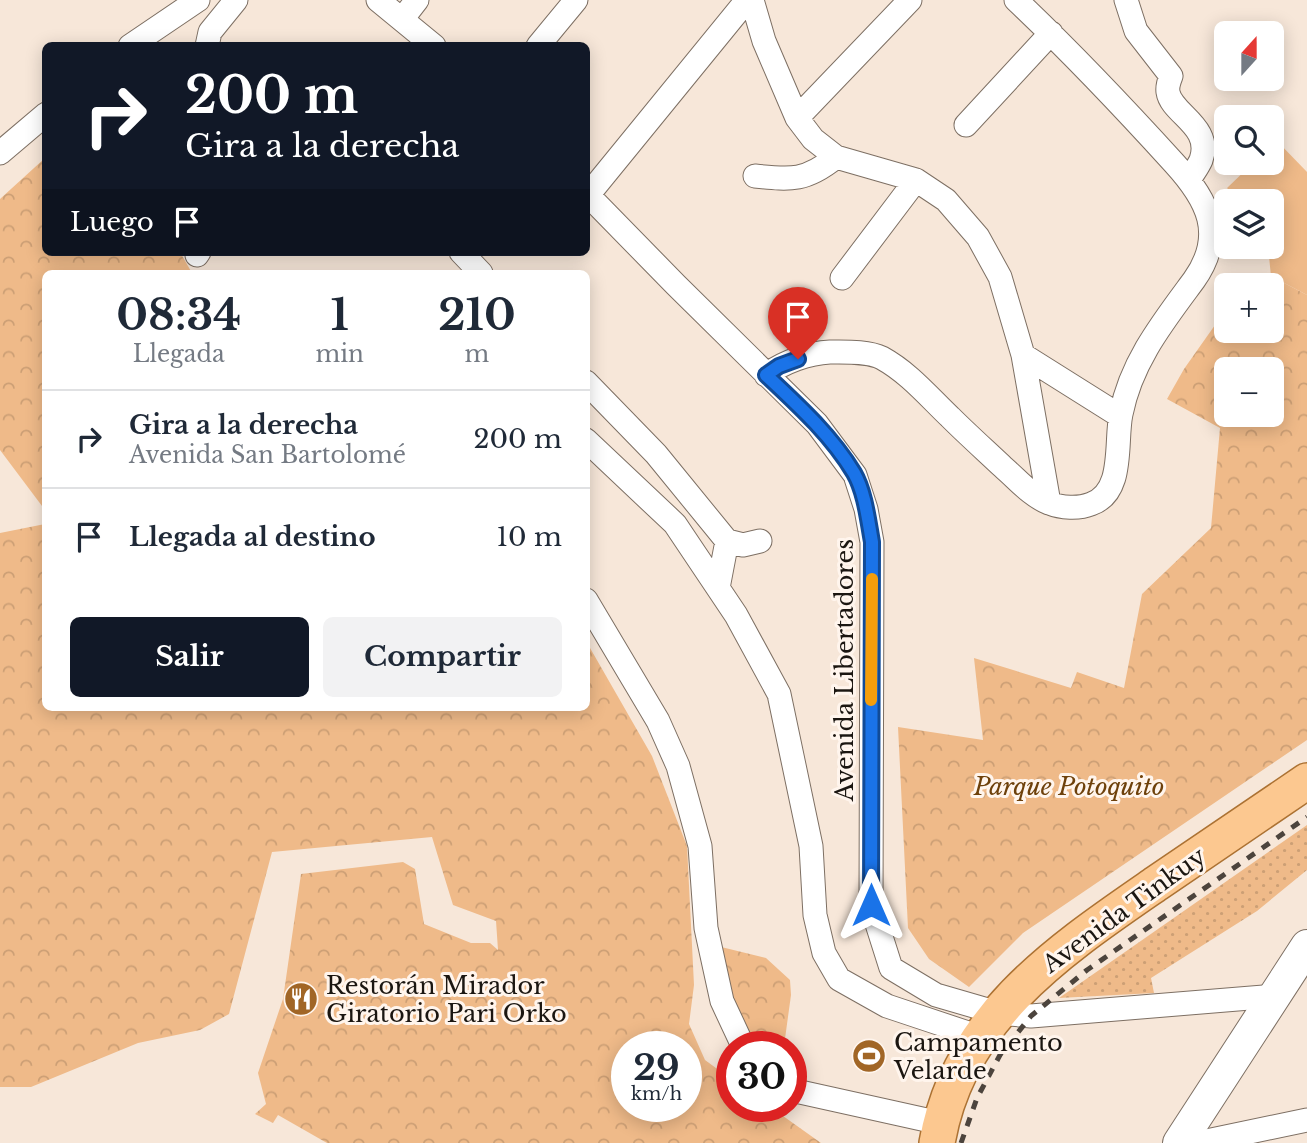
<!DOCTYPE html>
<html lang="es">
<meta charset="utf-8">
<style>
:root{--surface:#fff;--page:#f2f2f3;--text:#1f2937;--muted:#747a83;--line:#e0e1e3;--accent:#111827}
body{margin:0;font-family:"Libre Baskerville",serif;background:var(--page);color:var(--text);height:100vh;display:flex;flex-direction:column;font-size:26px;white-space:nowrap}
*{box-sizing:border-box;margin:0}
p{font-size:23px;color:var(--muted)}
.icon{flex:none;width:38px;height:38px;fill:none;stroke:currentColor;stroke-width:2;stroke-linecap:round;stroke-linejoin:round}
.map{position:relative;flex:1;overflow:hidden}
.sheet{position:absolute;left:42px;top:270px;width:548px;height:441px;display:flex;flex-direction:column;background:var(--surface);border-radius:10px;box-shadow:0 4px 18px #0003}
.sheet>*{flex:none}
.guide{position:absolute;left:42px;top:42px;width:548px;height:214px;border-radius:10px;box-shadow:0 4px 18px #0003;background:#111827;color:#fff;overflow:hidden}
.needle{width:46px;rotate:21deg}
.buttons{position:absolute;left:1214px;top:21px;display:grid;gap:14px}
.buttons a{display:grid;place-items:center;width:70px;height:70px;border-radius:10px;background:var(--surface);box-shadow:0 4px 18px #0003;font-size:35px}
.speed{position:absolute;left:611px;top:1031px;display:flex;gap:14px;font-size:35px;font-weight:700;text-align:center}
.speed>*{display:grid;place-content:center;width:91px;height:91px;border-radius:50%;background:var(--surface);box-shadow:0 4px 18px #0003;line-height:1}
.speed small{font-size:18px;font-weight:400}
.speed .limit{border:10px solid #d22;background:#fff;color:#111}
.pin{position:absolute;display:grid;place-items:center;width:60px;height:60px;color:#fff;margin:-72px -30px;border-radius:50% 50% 50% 0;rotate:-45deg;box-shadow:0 0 7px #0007}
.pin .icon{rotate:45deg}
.me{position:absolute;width:77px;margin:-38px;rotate:0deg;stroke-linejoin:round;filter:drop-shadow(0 0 5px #0008)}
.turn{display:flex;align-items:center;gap:24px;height:147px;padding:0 28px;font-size:32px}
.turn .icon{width:91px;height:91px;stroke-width:2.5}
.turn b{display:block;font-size:49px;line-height:60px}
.then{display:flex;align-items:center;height:66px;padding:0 28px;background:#0003;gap:14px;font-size:26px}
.eta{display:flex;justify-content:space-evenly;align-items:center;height:119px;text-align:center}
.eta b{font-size:42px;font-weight:700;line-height:49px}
.cta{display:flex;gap:14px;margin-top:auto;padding:14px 28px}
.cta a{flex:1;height:80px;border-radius:10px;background:var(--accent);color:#fff;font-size:28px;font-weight:700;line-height:80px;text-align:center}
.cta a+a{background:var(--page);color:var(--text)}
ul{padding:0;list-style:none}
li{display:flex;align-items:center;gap:21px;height:98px;padding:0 28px;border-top:2px solid var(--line)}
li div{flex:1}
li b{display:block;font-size:26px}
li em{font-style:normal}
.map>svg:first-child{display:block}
.grass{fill:url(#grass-dots)}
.forest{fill:url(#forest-crowns);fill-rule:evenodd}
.pitch{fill:#efba89}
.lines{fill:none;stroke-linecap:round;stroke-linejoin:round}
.minor-casing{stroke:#7d6f63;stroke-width:25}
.secondary-casing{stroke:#7d6f63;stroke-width:34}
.primary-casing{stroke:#ac7233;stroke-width:38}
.minor{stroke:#fff;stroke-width:23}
.secondary{stroke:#fff;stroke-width:32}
.primary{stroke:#fcc890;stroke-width:35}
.rail{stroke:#4c443d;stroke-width:5;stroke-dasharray:9 9;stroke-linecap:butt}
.route-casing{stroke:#114b97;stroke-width:18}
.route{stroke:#1a73e8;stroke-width:12}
.slow{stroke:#f59e0b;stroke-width:12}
.labels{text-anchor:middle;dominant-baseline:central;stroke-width:6;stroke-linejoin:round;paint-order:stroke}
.street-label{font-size:24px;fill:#1b1611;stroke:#fff5ed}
.park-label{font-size:24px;font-style:italic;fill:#6e410b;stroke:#fff5ed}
.poi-label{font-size:24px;fill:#1b1611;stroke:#fff5ed;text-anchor:start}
</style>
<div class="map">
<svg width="1307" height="1143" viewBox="0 0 1307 1143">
<defs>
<pattern id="grass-dots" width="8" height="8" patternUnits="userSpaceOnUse" patternTransform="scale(1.75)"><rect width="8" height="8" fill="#efba89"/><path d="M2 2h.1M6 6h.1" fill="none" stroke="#cc9f75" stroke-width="1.8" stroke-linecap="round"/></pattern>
<pattern id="forest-crowns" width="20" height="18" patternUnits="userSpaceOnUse" patternTransform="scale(1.75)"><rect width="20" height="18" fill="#efba89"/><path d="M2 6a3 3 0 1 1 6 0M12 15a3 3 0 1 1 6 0" fill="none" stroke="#cc9f75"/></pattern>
</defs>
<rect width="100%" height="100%" fill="#f7e7d9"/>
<!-- grass -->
<path class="grass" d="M1307 825V870L1257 911 1151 978 1154 993 1059 998Z"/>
<!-- forest -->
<path class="forest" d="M45 158 46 252H180L192 273H46L45 510 0 450V199Z
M1271 276 1307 295V740L1023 933 969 987 929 959 908 928 898 727 983 740 974 658 1071 688 1077 672 1124 688 1142 594 1211 528 1220 428 1167 399 1184 369 1227 308V331H1272V285H1258ZM1227 369H1272V415H1227Z
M45 524 46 707H586V641L652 756 687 846 694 985 689 1024 705 1060 731 1079 732 1106H769L821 1143H327L278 1115 273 1123 255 1114 266 1104 258 1073 283 999 301 874 403 862 415 869 424 924 471 943H490L498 950 496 921 453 905 432 837 272 852 229 1014 200 1030 138 1043 31 1087H0V533ZM626 1046H686V1106H626Z
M709 944 766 958 790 980 791 995 784 1046H743Z"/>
<!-- pitch -->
<path class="pitch" d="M1277 141 1307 172V295L1271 276 1268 247H1272V201H1240L1227 188 1253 163H1272V145Z"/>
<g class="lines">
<!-- minor casing -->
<g class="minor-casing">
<path id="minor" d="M378 0 434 46
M752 0 764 41 797 118 813 139 836 157 916 180 946 200 978 237 1000 277 1023 355 1120 416
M1126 0 1136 31 1171 76C1169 81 1167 86 1168 92 1171 114 1213 126 1201 160 1198 167 1193 173 1189 180
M403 18 417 0
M130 46 198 0
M207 46 210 32 236 0
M538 46 576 0
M797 118 910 0
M966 125 1051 33
M0 153 46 114
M755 176C792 180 806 181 836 157
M586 193 676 285 817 424 855 475 866 509 872 542 871 905 891 968 936 995 998 1013 1031 1016 1275 996
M588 195 747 0
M461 252 481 273
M197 255 199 252
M842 278 916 180
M1023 355 1049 503
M766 375C784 362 808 353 830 352 846 352 868 351 882 358 909 373 928 396 950 417 967 434 986 451 1004 468 1018 480 1031 496 1049 503 1061 508 1079 509 1091 504 1125 492 1115 442 1121 414 1131 362 1163 322 1194 280 1226 235 1208 200 1174 163 1123 107 1071 52 1016 0
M586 382 656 454 727 541 743 545 760 541
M586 440 675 524 736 615 779 694 811 846 815 915 824 953 839 979 887 1006 980 1037
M718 588 727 541
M586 600 658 721 678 766 700 846 706 928 722 1001 743 1046
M791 1090 940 1123
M1197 1143 1307 1120"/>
</g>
<!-- secondary casing -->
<g class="secondary-casing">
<path id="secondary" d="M1179 1143 1307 946"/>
</g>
<!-- primary casing -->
<g class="primary-casing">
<path id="primary" d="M937 1143C958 1017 1060 950 1157 883 1207 849 1257 815 1307 781"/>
</g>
<!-- minor -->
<use href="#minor" class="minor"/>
<!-- secondary -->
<use href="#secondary" class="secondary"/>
<!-- primary -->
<use href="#primary" class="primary"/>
<!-- rail -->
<path class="rail" d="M961 1143 977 1098 1000 1055 1031 1016 1087 970 1307 817"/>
</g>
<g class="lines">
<!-- route casing -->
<g class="route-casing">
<path id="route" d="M798 359 779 366 766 375C798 405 831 435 854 473 865 492 868 520 872 542L871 905"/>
</g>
<!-- route -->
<use href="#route" class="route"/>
<!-- slow -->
<path class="slow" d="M871 700 872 579"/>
</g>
<!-- icons -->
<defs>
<g id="restaurant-disc" transform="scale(1.75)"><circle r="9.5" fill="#a16626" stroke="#fff5ed"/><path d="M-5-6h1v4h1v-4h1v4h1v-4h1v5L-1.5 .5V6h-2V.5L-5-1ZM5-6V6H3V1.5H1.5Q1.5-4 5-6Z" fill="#fff"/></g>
<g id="stadium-disc" transform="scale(1.75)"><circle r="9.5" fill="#a16626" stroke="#fff5ed"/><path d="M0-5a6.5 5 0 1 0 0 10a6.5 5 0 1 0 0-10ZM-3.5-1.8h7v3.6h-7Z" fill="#fff"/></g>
</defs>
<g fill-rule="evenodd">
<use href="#restaurant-disc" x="301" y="999"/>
<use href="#stadium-disc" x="869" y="1056"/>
</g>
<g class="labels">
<!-- street labels -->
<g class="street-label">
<text transform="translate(844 670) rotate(-90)">Avenida Libertadores</text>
<text transform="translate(1124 910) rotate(-36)">Avenida Tinkuy</text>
</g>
<!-- park labels -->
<g class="park-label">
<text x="1069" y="786">Parque Potoquito</text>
</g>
<!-- poi labels -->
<g class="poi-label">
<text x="326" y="985">Restorán Mirador<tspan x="326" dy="28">Giratorio Pari Orko</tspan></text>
<text x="894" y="1042">Campamento<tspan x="894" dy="28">Velarde</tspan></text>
</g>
</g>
</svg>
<div class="buttons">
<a><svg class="needle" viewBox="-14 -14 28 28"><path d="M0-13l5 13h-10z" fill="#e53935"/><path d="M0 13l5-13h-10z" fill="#747a83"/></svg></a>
<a><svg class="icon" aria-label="search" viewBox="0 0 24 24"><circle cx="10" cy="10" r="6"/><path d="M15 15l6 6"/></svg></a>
<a><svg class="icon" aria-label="layers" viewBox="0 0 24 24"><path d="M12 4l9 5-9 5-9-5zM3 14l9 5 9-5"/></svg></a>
<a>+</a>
<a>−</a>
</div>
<div class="speed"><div>29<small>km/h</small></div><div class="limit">30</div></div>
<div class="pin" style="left:798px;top:359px;background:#d93025"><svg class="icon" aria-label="arrive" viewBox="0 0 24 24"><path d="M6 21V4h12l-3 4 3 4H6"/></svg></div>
<svg class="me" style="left:871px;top:905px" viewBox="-20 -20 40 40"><path d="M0-17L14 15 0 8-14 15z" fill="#1a73e8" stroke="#fff" stroke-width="4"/></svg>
<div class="guide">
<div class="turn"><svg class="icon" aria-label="right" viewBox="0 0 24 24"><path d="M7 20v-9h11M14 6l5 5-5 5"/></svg><div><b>200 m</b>Gira a la derecha</div></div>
<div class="then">Luego<svg class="icon" aria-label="arrive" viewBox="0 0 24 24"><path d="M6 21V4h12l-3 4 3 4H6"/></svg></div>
</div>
<section class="sheet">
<div class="eta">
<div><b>08:34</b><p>Llegada</p></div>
<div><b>1</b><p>min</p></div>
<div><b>210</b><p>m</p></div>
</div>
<ul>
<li><svg class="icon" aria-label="right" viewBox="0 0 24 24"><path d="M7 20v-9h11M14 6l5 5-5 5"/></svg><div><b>Gira a la derecha</b><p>Avenida San Bartolomé</p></div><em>200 m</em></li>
<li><svg class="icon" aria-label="arrive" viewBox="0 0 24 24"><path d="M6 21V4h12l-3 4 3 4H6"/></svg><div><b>Llegada al destino</b></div><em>10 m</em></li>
</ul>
<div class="cta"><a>Salir</a><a>Compartir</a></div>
</section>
</div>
